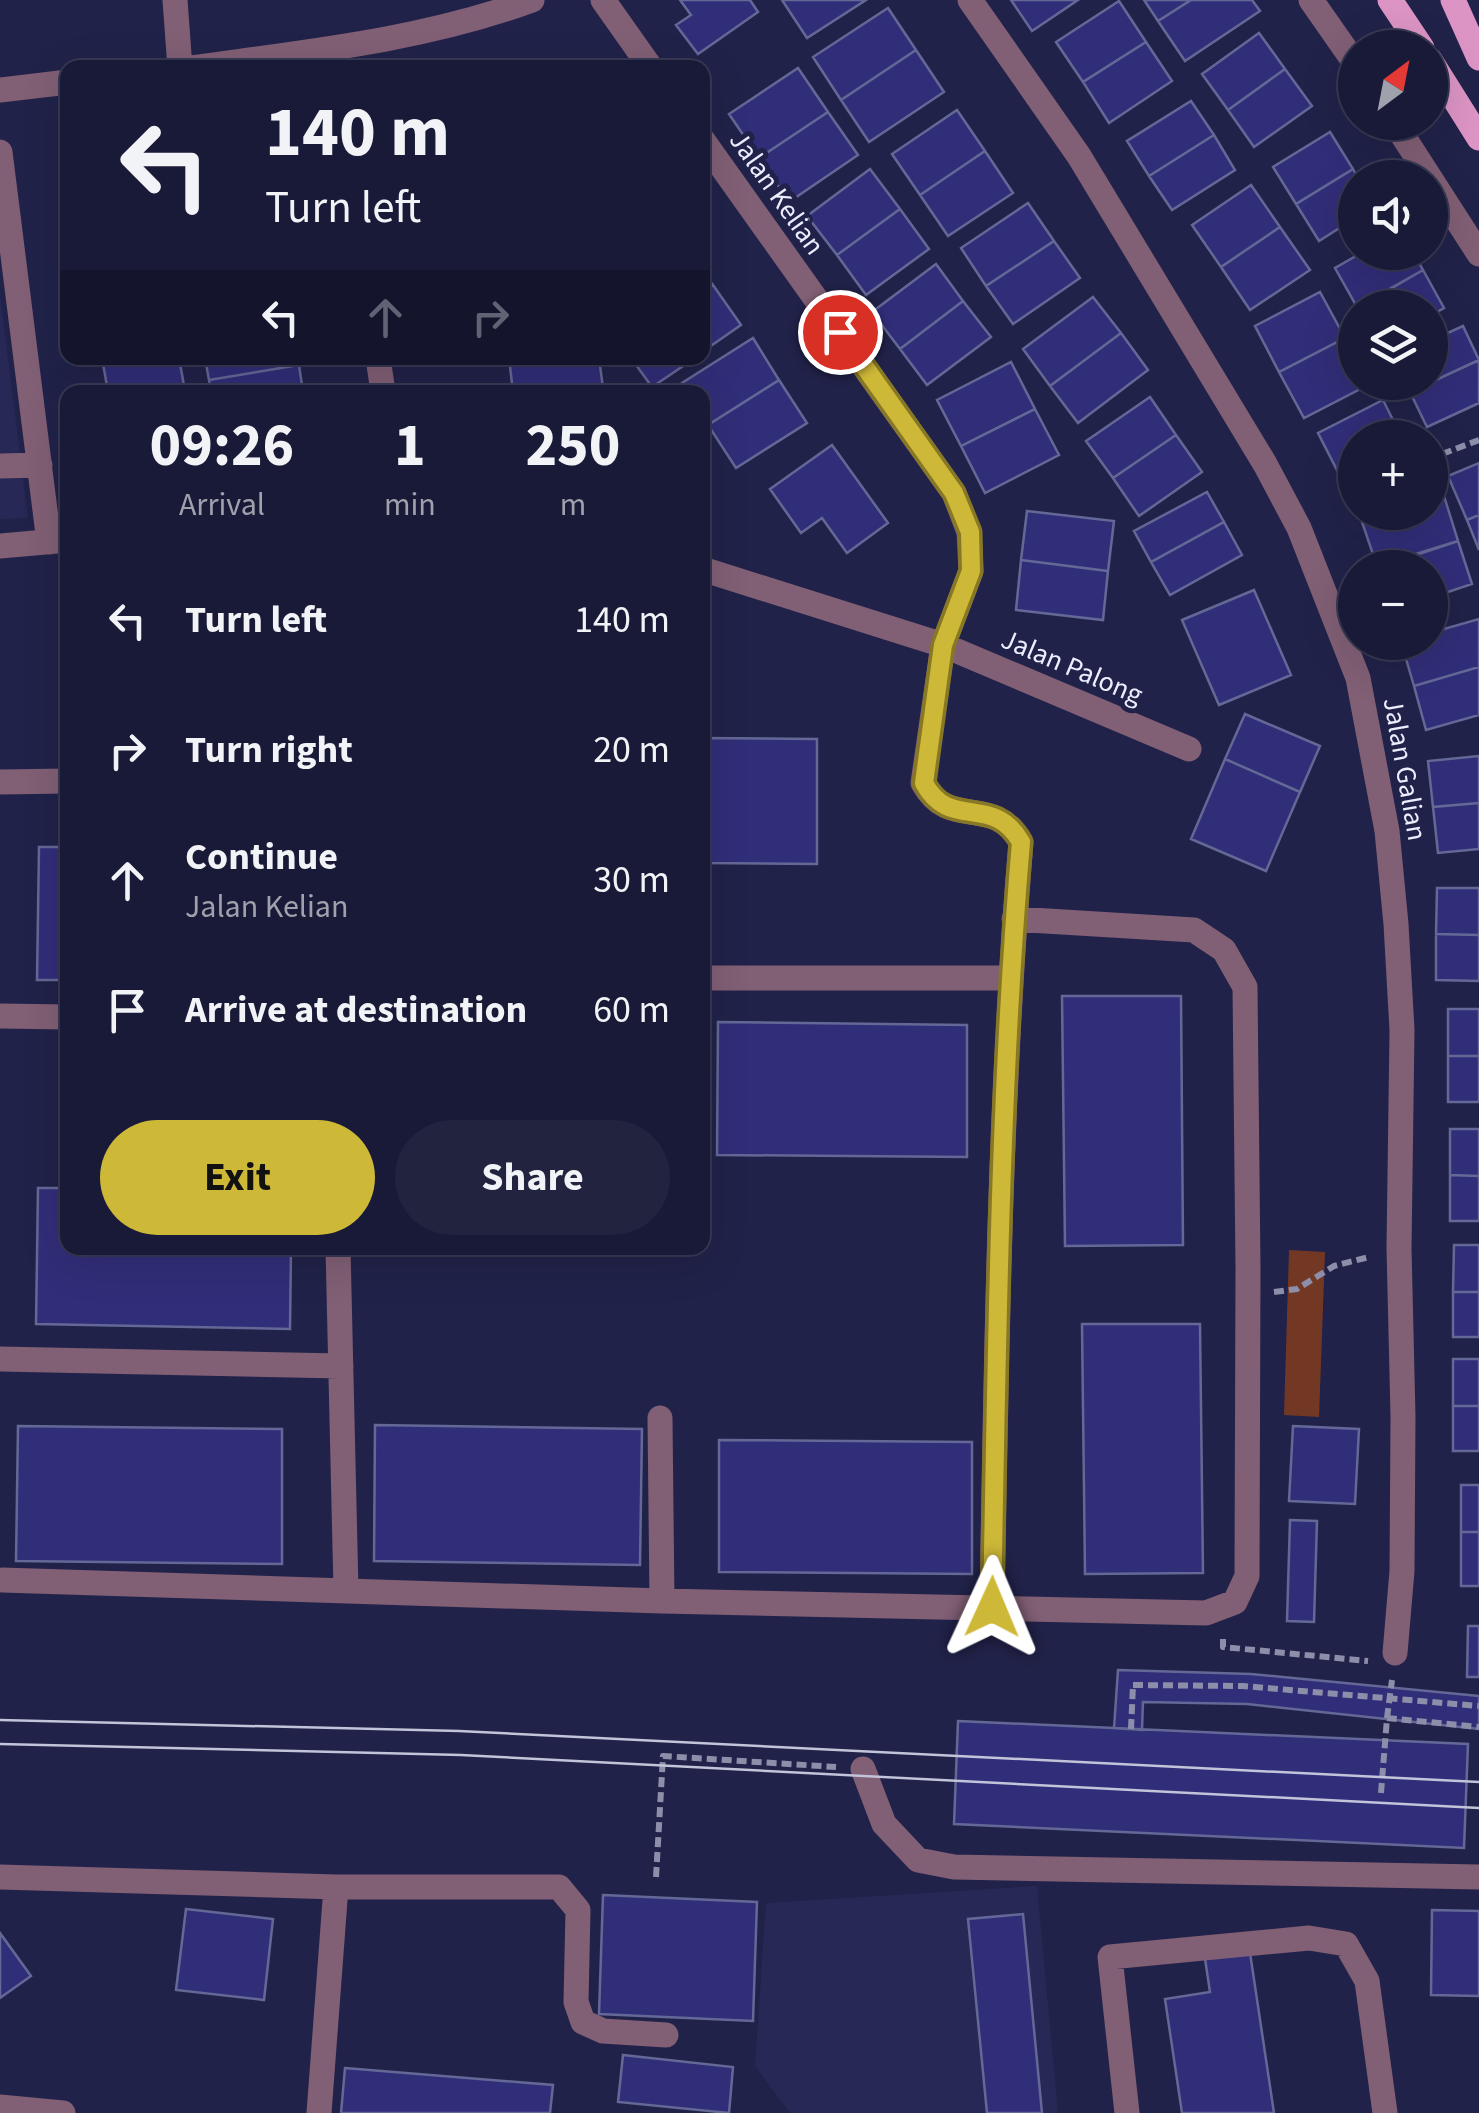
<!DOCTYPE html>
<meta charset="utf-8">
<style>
:root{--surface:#191a37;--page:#22233f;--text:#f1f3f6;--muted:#9fa1ad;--line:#373852;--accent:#ceb838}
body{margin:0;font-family:"Source Sans 3",sans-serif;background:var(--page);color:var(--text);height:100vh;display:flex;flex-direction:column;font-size:38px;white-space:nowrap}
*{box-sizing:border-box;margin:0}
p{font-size:32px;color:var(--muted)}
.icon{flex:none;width:55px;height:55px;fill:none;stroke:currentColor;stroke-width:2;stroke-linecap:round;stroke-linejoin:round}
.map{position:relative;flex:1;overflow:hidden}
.sheet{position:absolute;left:60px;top:385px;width:650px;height:870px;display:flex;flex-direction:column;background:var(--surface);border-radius:20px;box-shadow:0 10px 40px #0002,0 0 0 2px var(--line)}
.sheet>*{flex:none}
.hud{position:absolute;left:60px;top:60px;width:650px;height:305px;border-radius:20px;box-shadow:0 10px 40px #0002,0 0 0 2px var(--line);background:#191a37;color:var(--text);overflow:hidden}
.needle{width:65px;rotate:32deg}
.buttons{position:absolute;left:1338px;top:30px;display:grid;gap:20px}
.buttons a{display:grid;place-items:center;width:110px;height:110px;border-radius:50%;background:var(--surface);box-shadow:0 10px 40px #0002,0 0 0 2px var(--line);font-size:50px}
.pin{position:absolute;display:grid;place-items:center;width:85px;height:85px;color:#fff;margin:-42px;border:5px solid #fff;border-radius:50%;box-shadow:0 2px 10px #0007}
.me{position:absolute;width:110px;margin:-55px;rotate:1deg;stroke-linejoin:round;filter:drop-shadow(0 0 8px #0008)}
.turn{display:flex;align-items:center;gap:35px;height:210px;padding:0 40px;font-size:45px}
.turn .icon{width:130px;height:130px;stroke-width:2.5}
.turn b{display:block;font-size:70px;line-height:85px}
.lanes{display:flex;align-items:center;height:95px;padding:0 40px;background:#0003;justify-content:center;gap:50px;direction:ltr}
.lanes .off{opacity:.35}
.eta{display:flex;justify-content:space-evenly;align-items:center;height:170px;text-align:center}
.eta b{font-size:60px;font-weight:700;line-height:70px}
.button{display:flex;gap:20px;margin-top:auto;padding:20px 40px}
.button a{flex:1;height:115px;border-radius:60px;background:var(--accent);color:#111;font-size:40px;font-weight:700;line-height:115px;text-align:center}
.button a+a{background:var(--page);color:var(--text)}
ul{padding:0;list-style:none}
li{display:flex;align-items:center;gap:30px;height:130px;padding:0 40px}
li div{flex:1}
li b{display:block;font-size:38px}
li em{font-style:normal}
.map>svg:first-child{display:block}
.built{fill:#272856}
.green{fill:#733824}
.building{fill:#312e79;stroke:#646896;stroke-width:2.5}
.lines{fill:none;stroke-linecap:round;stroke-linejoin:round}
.path{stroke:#8d8ea9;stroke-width:6;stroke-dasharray:10 5;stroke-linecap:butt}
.minor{stroke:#815f75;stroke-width:25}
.major{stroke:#db94c4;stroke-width:25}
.tram{stroke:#c2c4d9;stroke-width:2.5}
.path-bridge{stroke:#8d8ea9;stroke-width:6;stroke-dasharray:10 5;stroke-linecap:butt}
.route-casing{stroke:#867824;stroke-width:25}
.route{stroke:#ceb838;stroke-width:18}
.labels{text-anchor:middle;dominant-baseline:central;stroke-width:10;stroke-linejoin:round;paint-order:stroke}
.street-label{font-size:28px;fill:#eceefe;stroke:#212249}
</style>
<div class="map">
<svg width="1479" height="2113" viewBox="0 0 1479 2113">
<rect width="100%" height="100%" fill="#212249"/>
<!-- built -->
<path class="built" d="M0 295 28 518 0 519Z
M1037 1886 1058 2113H790L755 2066 766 1903Z"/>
<!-- green -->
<path class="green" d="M1289 1250 1325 1252 1319 1417 1284 1415Z"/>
<!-- building -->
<path class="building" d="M680 0H750L758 12 698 54 676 25 691 15Z
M782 0H866L807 38Z
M1011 0H1078L1032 31Z
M1144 0H1191L1158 21Z
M1191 0H1252L1260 11 1185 61 1158 21Z
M1119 1 1146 42 1083 82 1056 42Z
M888 8 916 50 841 100 813 57Z
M1259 33 1285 69 1228 110 1202 74Z
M1146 42 1172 81 1109 123 1083 82Z
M916 50 944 92 869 142 841 100Z
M798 68 828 112 759 158 729 114Z
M1285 69 1312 106 1254 147 1228 110Z
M1191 101 1214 135 1149 176 1127 141Z
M957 110 985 151 920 195 892 154Z
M828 112 858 155 789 202 759 158Z
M1330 132 1353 169 1296 204 1273 167Z
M1214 135 1235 170 1172 210 1149 176Z
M985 151 1013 193 948 236 920 195Z
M870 169 900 209 837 255 807 216Z
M1353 169 1358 178H1355V218L1319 241 1296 204Z
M1251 185 1280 227 1221 267 1192 225Z
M1028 203 1054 241 986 286 961 248Z
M900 209 929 249 866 295 837 255Z
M1280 227 1310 270 1250 310 1221 267Z
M1054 241 1080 278 1013 324 986 286Z
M1363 252H1413L1423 270 1357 307 1335 268Z
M936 264 963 301 900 349 872 312Z
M702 270 713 285 702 293Z
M1423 270 1444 308 1430 316V308H1358Z
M713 285 741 325 702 352V293Z
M1320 292 1345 338 1279 372 1255 326Z
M1093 297 1121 333 1050 386 1023 349Z
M963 301 991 337 927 385 900 349Z
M1463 326 1479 360 1410 392 1406 382H1430V341Z
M1121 333 1148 370 1078 423 1050 386Z
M753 338 779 380 708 425 702 416V392H687L682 383Z
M1345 338 1355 355V382L1370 384 1304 418 1279 372Z
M102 358H179L185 391 108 392Z
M205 358H298L299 365 209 380Z
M509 358H599L603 388 570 392H513Z
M631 358H695L652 387Z
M1479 360V403L1427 427 1410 392Z
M1011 362 1035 409 961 446 937 400Z
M299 365 303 392H211L209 380Z
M779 380 807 423 736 468 708 425Z
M1150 397 1176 435 1113 478 1086 441Z
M1383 400 1402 438H1355V465L1339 474 1318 433Z
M1035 409 1059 455 985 493 961 446Z
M1176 435 1202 472 1139 516 1113 478Z
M832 445 888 523 847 553 822 518 801 533 770 489Z
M1479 463V515L1467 520 1448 476Z
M1355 465V504L1339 474Z
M1207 492 1224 522 1151 562 1134 531Z
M1444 496 1458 541 1377 566 1362 522 1393 512H1430V501Z
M1027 511 1114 521 1108 571 1021 560Z
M1479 515V550L1467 520Z
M1224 522 1242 555 1170 595 1151 562Z
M1458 541 1472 584 1430 598V568H1377Z
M1021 560 1108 571 1103 620 1016 610Z
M1254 590 1291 675 1219 705 1182 620Z
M1479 619V667L1414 686 1401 642H1430V633Z
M1479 667V715L1426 730 1414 686Z
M1245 714 1320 746 1300 792 1225 759Z
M702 738 817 739V864L702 863Z
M1479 756V803L1433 807 1428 761Z
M1225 759 1300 792 1266 871 1191 839Z
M1479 803V849L1438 853 1433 807Z
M39 847H68V980H37Z
M1437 888H1479V935L1436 934Z
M1436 934 1479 935V981L1436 980Z
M1062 996H1181L1183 1245 1065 1246Z
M1448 1009H1479V1056H1448Z
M718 1022 967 1025V1157L717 1155Z
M1448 1056H1479V1102H1448Z
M1450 1129H1479V1176L1450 1175Z
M1450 1175 1479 1176V1221H1450Z
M38 1188H68V1248H291L290 1329 36 1324Z
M1454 1245H1479V1292H1453Z
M1453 1292H1479V1337H1453Z
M1082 1324H1200L1203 1573 1085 1574Z
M1453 1359H1479V1406H1453Z
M1453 1406H1479V1451H1453Z
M375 1425 642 1429 640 1565 374 1561Z
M18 1426 282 1429V1564L16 1561Z
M1293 1426 1359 1429 1355 1504 1289 1501Z
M719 1440 972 1442V1574L719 1572Z
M1461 1485H1479V1532H1461Z
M1290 1520 1317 1521 1314 1622 1287 1621Z
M1461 1532H1479V1586H1461Z
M1468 1626H1479V1677H1467Z
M1118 1670 1251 1674 1479 1696V1729L1247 1704 1143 1702 1142 1730 1114 1728Z
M958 1721 1468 1744 1464 1848 954 1824Z
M603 1895 757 1902 753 2021 599 2014Z
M186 1909 273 1919 264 2000 176 1990Z
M1432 1910 1479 1911V1996L1431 1995Z
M1023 1914 1042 2113H987L968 1919Z
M0 1933 31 1976 0 1998Z
M1249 1946 1274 2113H1182L1165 1999 1210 1992 1204 1952Z
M623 2055 733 2067 729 2113 618 2102Z
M345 2068 553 2085 550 2113H341Z"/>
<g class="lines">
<!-- path -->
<path class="path" d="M1442 454 1479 440
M1274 1292 1297 1289 1334 1266 1369 1257
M1223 1639V1647L1368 1661
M1387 1718 1392 1680
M1131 1729 1133 1685
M1381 1793 1387 1718 1479 1727
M656 1877 663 1756 836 1767"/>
<!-- minor -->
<path class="minor" d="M175 0 180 68
M603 0 651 68
M970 0 1079 156 1265 464 1299 528 1358 678 1387 831 1396 924 1402 1030 1399 1248 1403 1417 1402 1571 1395 1653
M1311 0 1355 63
M191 68C305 52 424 40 532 0
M0 90 68 82
M1394 122 1479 254
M702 139 954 493 969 532 971 571 943 645 923 783C950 832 992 792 1021 842 1000 1097 996 1352 992 1607
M0 152 49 542
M378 358 383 392
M0 466 40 465
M0 546 68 540
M702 569 943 645 1189 749
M0 782 68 781
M702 978H1009
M0 1016 68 1017
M338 1248 346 1591
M0 1359 341 1366
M660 1418 662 1601
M2 1580 662 1601 1206 1613 1235 1602 1247 1576 1248 1268 1245 987 1224 950 1194 930 1014 919
M863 1769 884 1824 918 1860 954 1867 1479 1877
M0 1877 336 1887 319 2113
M336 1887H559L578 1910 576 2002 583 2022 603 2031 666 2035
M0 2107 63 2113
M1127 2113 1110 1957 1309 1938 1346 1944 1367 1981 1385 2113"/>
<!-- major -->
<path class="major" d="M1390 0 1422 48
M1453 0 1479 58
M1430 60 1479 138"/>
<!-- tram -->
<path class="tram" d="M0 1720 459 1731 1479 1782
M0 1744 461 1755 1479 1808"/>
<!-- path-bridge -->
<path class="path-bridge" d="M1133 1685 1243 1686 1479 1706"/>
</g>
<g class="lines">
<!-- route casing -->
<g class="route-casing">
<path id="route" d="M840 332 954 493 970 532 971 571 943 645 924 783C950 832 992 792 1021 842 999 1097 997 1352 992 1607"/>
</g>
<!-- route -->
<use href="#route" class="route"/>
</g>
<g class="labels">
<!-- street labels -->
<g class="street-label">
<text transform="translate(777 193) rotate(55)">Jalan Kelian</text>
<text transform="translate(1072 667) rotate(23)">Jalan Palong</text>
<text transform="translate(1405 769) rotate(80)">Jalan Galian</text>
</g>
</g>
</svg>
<div class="buttons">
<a><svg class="needle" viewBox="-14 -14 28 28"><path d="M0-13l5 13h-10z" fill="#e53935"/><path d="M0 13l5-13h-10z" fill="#9fa1ad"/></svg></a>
<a><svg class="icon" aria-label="sound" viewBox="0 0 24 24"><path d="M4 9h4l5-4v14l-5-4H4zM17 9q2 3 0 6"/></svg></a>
<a><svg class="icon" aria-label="layers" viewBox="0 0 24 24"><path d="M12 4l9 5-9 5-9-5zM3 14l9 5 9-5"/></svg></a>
<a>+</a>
<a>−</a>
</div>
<div class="pin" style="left:840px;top:332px;background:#d93025"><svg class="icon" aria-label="arrive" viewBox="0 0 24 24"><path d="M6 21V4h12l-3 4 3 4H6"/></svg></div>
<svg class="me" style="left:992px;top:1607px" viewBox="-20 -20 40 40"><path d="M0-17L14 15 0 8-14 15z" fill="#ceb838" stroke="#fff" stroke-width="4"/></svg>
<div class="hud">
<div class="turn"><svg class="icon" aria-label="left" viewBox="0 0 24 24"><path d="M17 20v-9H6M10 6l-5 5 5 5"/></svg><div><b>140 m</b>Turn left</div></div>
<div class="lanes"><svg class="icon" aria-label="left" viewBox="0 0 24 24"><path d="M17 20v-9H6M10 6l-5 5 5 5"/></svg><svg class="icon off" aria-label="ahead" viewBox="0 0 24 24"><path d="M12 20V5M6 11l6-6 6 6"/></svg><svg class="icon off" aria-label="right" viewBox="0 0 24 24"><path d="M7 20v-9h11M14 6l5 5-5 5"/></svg></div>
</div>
<section class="sheet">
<div class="eta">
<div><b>09:26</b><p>Arrival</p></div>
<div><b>1</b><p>min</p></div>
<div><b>250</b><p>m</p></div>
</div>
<ul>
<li><svg class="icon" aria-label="left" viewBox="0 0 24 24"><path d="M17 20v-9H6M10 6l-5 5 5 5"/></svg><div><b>Turn left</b></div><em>140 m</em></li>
<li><svg class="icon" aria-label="right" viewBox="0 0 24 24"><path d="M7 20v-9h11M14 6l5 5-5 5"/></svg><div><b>Turn right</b></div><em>20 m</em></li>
<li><svg class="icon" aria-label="ahead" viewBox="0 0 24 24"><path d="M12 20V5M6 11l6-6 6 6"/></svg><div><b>Continue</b><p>Jalan Kelian</p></div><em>30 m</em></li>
<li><svg class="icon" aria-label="arrive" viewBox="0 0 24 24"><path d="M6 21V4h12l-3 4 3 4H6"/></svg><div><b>Arrive at destination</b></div><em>60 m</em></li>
</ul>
<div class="button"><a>Exit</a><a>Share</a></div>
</section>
</div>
